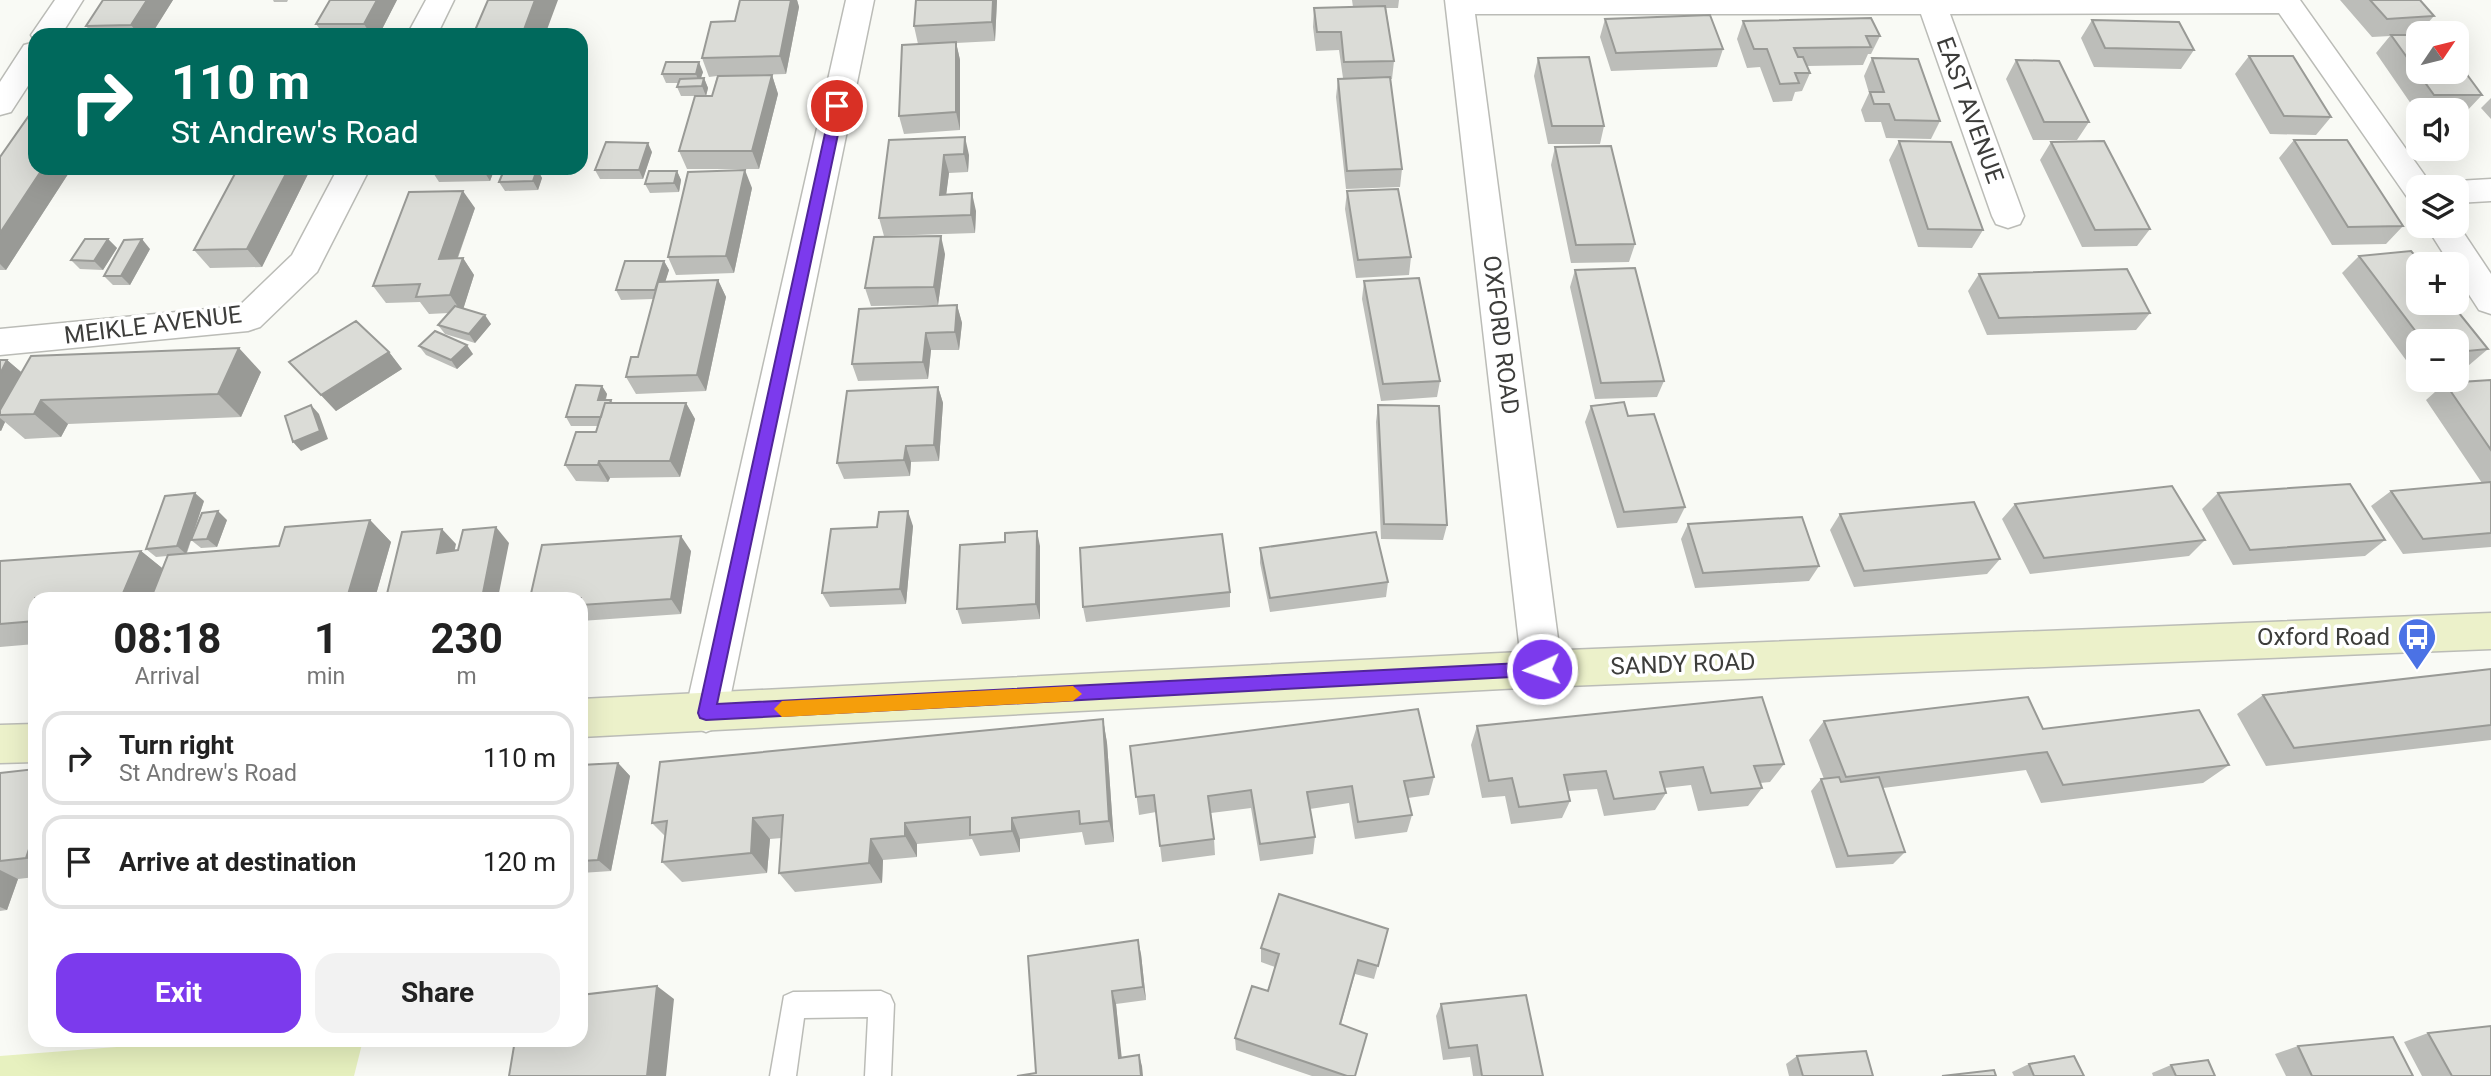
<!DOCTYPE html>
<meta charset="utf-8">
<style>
:root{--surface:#fff;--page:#f2f2f2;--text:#222;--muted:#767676;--line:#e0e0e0;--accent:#7c3aed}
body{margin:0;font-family:Roboto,sans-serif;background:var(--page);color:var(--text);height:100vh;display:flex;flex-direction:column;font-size:26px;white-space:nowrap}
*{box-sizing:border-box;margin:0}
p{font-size:23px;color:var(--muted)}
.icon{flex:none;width:38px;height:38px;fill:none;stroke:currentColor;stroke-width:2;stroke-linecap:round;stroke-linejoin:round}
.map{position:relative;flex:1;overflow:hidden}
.side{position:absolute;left:28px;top:592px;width:560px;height:455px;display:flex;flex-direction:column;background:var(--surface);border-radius:21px;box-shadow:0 7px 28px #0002}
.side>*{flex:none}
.banner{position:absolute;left:28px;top:28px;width:560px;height:147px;border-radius:21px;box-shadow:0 7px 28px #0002;background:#00695c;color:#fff;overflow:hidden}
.needle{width:46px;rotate:55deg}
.tools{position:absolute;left:2406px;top:21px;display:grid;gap:14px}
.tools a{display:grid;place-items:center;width:63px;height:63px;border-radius:14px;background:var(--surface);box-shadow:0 7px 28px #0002;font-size:35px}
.pin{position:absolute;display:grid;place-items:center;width:60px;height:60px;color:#fff;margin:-30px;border:4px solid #fff;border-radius:50%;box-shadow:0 2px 7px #0007}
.me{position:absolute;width:77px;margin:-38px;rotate:267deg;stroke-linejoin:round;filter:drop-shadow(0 0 5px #0008)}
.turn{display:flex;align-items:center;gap:24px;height:147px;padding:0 28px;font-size:32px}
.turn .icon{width:91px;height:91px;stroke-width:2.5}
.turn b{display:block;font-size:49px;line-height:60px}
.eta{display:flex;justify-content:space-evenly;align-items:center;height:119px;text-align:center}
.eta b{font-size:42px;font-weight:700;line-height:49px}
.primary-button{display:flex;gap:14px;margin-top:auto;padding:14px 28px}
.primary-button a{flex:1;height:80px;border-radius:21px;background:var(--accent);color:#fff;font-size:28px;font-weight:700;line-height:80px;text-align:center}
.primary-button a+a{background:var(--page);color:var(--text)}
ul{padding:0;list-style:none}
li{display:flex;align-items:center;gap:21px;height:94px;margin:0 14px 10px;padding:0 14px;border:4px solid var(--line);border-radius:21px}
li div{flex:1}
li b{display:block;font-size:26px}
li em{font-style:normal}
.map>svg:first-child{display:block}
.green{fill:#e7f1bf}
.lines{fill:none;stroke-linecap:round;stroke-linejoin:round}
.lane-casing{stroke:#bbbcb7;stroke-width:3}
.street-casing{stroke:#bbbcb7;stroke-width:3}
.secondary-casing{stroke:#bbbcb7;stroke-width:3}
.lane{fill:#fff;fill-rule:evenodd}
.street{fill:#fff;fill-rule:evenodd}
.secondary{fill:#ecf1ca;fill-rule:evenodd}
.wall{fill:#bcbdb9}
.shaded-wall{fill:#999a96}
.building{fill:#dbdcd7;stroke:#999a96;stroke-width:2}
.route{fill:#7c3aed;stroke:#51269a;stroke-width:2}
.slow{fill:#f59e0b}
.labels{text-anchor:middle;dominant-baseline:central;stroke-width:7;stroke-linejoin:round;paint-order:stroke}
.street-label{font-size:24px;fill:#3d3d3b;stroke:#fff}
.poi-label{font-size:24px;fill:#3d3d3b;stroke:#fff;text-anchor:end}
</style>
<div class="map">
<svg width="2491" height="1076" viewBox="0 0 2491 1076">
<rect width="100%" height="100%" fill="#f9faf5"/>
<!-- green -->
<path class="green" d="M207 1040H363L354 1076H0V1056Z"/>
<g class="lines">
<!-- lane casing -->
<g class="lane-casing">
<path id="lane" d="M881 991 890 995 894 1004 891 1076H865L868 1017 804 1018 796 1076H770L784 996 793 992Z"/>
</g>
<!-- street casing -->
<g class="street-casing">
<path id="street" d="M55 0H83L61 35H35V41L31 35Z
M426 0H454L437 35H407Z
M846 0H874L727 713 721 726 706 732 691 726 685 713Z
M1445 0H2300L2433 187H2418V200L2407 197 2279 13 1950 14 2024 216 2020 224 2008 228 1996 224 1992 216 1921 14H1475L1562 669 1556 682 1542 687 1528 682 1522 669Z
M35 42V75L11 112 0 115V82L24 45Z
M338 168H370L317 272 260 327 248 331 0 355V329L239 306 292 255Z
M2491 179V201L2457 203V187H2444L2457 181Z
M2457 223 2491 274V314L2479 310 2457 276V264H2450L2426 226H2457Z"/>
</g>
<!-- secondary casing -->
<g class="secondary-casing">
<path id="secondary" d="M2491 613V649L1542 687 581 737V699L1542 651Z
M35 724V762L0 763V725Z"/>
</g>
<!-- lane -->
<use href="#lane" class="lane"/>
<!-- street -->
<use href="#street" class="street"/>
<!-- secondary -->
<use href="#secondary" class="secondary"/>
</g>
<!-- wall -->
<path class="wall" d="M103 0H173L151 35H94L86 26Z
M273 0H288L287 2H274Z
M397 0 379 35H324L316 24Z
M740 0H797L799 7 786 74 755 75H772L778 94 759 169H687L679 151 712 96 717 76 709 77 702 58 735 21Z
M997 0 995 41 956 43 960 60V130L904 134 899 116 918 44 914 26Z
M1352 0H1399L1398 8H1386L1394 61 1392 79H1390L1402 169 1400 187 1346 189 1336 97 1338 79 1343 78 1339 50 1316 51 1313 27 1314 8 1353 7Z
M2340 0H2420L2434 16 2418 34 2408 35 2482 95 2465 113H2457V110H2418V114L2376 53 2390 36 2372 37Z
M1605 19 1723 49 1717 67 1611 71 1600 37Z
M2092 20 2194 50 2181 69 2094 67 2081 38Z
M1743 21 1880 36 1871 54H1868L1863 65 1807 66 1810 73 1802 91 1795 92 1792 101 1773 102 1760 67 1747 68 1737 39Z
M2249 56 2331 117 2316 135 2270 134 2235 74Z
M1538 58 1604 126 1600 144H1548L1534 76Z
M1872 58 1940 121 1931 139 1886 138 1881 122H1865L1861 110 1869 93 1864 76Z
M2016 60 2089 122 2077 140H2033L2006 79Z
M703 72 701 78H704L708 88 706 96H681L677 87 678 83H666L662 74Z
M2491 98V119L2481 108Z
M889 140 969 155 968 172 949 173 946 194 976 211 975 233 884 236 879 218Z
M2294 140 2403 226 2386 244 2332 245 2279 158Z
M1899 141 1983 230 1972 248 1918 247 1889 160Z
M2051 142 2150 229 2137 246 2082 247 2040 160Z
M1555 147 1635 244 1629 262 1571 263 1551 165Z
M652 152 643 179H600L595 170Z
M0 157 35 168H72L6 270H0Z
M238 168H311L262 267 210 268 194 250Z
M430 168H495L490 181 439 182Z
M537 169 542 178 538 190 505 191 499 182Z
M677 171 681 180 679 192 650 193 645 184Z
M752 188 734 273 676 275 668 257Z
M1347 191 1411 257 1409 275 1356 278 1345 209Z
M475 208 458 258H463L474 275 463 309 491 324 475 343 445 334 438 325 449 313 429 314 420 302 386 303 373 286Z
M108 239 117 248 103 270 80 269 71 260Z
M150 249 130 285H113L104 276Z
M945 254 938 305 871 306 865 288Z
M2359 256 2488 349 2468 366 2457 367V341H2418V371H2414L2342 273Z
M664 261 669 270 665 281 718 280 726 297 706 391 636 394 626 377 638 357 653 299 621 300 616 290Z
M1575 270 1664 381 1657 397 1595 399 1570 287Z
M1979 274 2150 313 2136 330 1987 335 1968 291Z
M1364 281 1440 381 1437 397 1381 401 1362 299Z
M957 305 962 323 959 350H931L928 379 858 381 852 364Z
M419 346 473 354 457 369 426 355Z
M389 352 402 369 336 411 289 362Z
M0 360H7L21 372H261L241 417 68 424 61 437 25 439 5 422 1 431H0Z
M2491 380V547L2403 554 2371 506 2391 491 2482 483 2426 400 2445 383Z
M602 386 607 394 606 400H611L613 403H686L695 419 680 477 610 478 608 482 576 481 565 465 596 432 598 426H571L566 417Z
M938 387 943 403 939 461 911 462 910 476 844 479 837 463Z
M1378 405 1447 525 1443 540 1381 539 1376 422Z
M1591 406 1628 416 1685 507 1677 523 1617 528 1585 422Z
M2218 493 2385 540 2365 556 2233 565 2202 509Z
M204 501 187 553 279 546 370 520 391 542 375 598H35V644L0 647V561L141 551 162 568 167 556 156 557 146 549Z
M2015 504 2205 540 2189 556 2030 574 2002 519Z
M1840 514 2000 559 1987 574 1854 587 1830 530Z
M227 520 217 547 201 548 191 540Z
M1688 524 1819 566 1809 581 1695 588 1681 539Z
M913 526 906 604 830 607 822 593 877 527Z
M1040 546V619L962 624 957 609Z
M1260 548 1388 582 1386 597 1270 612 1260 563Z
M691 551 681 614 581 621V598Z
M1230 592V607L1086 622 1083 607Z
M2491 669V740L2266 766 2237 714 2263 695Z
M1103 719 1107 743 1114 842 1085 845 1082 832 1020 839V852L980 856 972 839 917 844V857L883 860 882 883 795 892 779 873 782 838 770 839 767 873 682 882 662 862 665 836 652 823Z
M1824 721 2043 729 2229 765 2203 783 2041 803 2026 770 1883 788 1905 852 1893 864 1836 868 1811 791 1821 779H1824L1809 740Z
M1477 726 1784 764 1770 782 1760 783 1762 788 1748 806 1698 811 1691 785 1664 788 1666 793 1655 810 1604 816 1597 789 1568 791 1570 801 1562 818 1511 824 1505 796 1482 798 1471 745Z
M1130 746 1434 777 1429 795 1408 798 1412 815 1407 832 1355 839 1349 803 1310 809 1315 837 1313 854 1260 861 1251 808 1211 813 1214 839 1215 855 1162 862 1156 812 1139 815Z
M618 763 630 776 611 871 581 873V765Z
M35 769V877L18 879 7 910 0 911V773Z
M1388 929 1374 979 1355 974 1341 1024 1355 1076H1312L1236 1050 1235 1038 1268 991 1275 967 1261 962V948Z
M1141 954 1146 1000 1116 1004 1121 1057 1142 1066 1036 1073Z
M1441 1004 1543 1076H1473L1470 1057 1443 1060 1436 1016Z
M2428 1033 2491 1076H2422L2404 1042Z
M2298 1046 2413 1076H2286L2275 1054Z
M1797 1056 1873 1076H1789L1786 1064Z
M2029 1064 2084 1076H2014L2012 1072Z
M2171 1065 2215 1076H2153L2152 1073Z"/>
<!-- shaded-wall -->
<path class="shaded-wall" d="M147 0H173L151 35H139L131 25Z
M377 0H397L379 35H371L364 24Z
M535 0H558L545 35H522Z
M791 0H797L799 7 786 74 780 56Z
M993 0H997L995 41 992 22Z
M956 42 960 60V130L956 112Z
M699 62 703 72 699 83 696 74Z
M772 75 778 94 759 169 752 151Z
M704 78 708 88 706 96 702 86Z
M965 137 969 155 968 172 964 154Z
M648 143 652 152 643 179 639 170Z
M944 155 949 173 944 212 940 195Z
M43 168H72L6 270 0 264V233Z
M289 168H311L262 267 247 249Z
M482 168H495L490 181Z
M537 169 542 178 538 190 533 181Z
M745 170 752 188 734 273 726 256Z
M677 171 681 180 679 192 674 183Z
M463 191 475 208 451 276 439 259Z
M972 193 976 211 975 233 971 215Z
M941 236 945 254 938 305 934 287Z
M108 239 117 248 103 270 94 261Z
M142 239 150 249 130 285 121 276Z
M463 258 474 275 462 313 450 295Z
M664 261 669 270 660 299 655 290Z
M718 280 726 297 706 391 697 375Z
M957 305 962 323 959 350 955 332Z
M485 315 491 324 475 343 469 334Z
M926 333 931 350 928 379 923 362Z
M467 345 473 354 457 369 451 360Z
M239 348 261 372 241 417 218 394Z
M389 352 402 369 336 411 321 395Z
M7 360 27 377 0 415V374Z
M602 386 607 394 603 408 598 400Z
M938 387 943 403 939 461 934 445Z
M41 400 68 424 61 437 34 414Z
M686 403 695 419 680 477 670 461Z
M311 405 319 414 328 439 301 451 293 442Z
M0 418 5 422 1 431 0 430Z
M906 446 911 462 910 476 904 460Z
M599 461 610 478 608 482 598 465Z
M195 493 204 501 186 554 177 546Z
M218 511 227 520 217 547 207 539Z
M908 511 913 526 906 604 900 589Z
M370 520 391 542 375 598H347Z
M496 527 509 543 498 598H482Z
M442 529 456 544 451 568 437 553Z
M1037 531 1040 546V619L1036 604Z
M681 536 691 551 681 614 671 599Z
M141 551 167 572 157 598H121Z
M1103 719 1107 743 1114 842 1109 821Z
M618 763 630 776 611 871 598 860Z
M753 818 770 839 767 873 751 853Z
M1012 818 1020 839V852L1012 831Z
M905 823 917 844V857L905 836Z
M35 831V863L26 858Z
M871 839 883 860 882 883 869 863Z
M0 870 18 879 7 910 0 907Z
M1138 940 1141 954 1146 1000 1143 987Z
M657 986 674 999 666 1076H647Z
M1112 991 1116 1004 1123 1069 1119 1058Z
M1139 1055 1142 1066 1143 1076H1141Z"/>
<!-- building -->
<path class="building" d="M103 0H147L131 25 86 26Z
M330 0H377L364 24H316Z
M488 0H535L522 35H473Z
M740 0H791L780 56 702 58 711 22 735 21Z
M916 0H993L992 22 914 26Z
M2370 0H2420L2434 16 2387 19Z
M1385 6 1394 61 1344 62 1341 32H1317L1314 8Z
M1710 15 1723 49 1616 53 1605 19Z
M1871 18 1880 36H1866L1871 47 1794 48 1798 57H1803L1810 73H1795L1799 83 1780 84 1767 49H1754L1743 21Z
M2092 20 2179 22 2194 50 2105 48Z
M2391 35H2418V72H2457V61L2482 95H2434Z
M956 42V112L899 116 902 45Z
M2249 56H2293L2331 117 2284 116Z
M1589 57 1604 126H1552L1538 58Z
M1872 58 1918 59 1940 121 1895 120 1889 104H1874L1870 92H1884Z
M2016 60 2059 61 2089 122H2044Z
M666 62H699L696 74H662Z
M772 75 752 151H679L695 96H712L718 76Z
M1390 77 1402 169 1347 171 1338 79Z
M704 78 702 86 677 87 680 79Z
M35 107V168H43L0 233V157Z
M965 137 964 154 944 155 940 195 972 193 971 215 879 218 889 140Z
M2294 140H2347L2403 226 2348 227Z
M1899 141 1951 142 1983 230 1928 229Z
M2104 141 2150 229 2095 230 2051 142Z
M606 142 648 143 639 170H595Z
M1611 146 1635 244 1576 245 1555 147Z
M238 168H289L247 249 194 250Z
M537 169 533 181 499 182 504 170Z
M745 170 726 256 668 257 688 172Z
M649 171H677L674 183 645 184Z
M1398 189 1411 257 1358 260 1347 191Z
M463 191 439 259 463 258 450 295 416 297 420 284 373 286 409 192Z
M941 236 934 287 865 288 874 237Z
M85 239H108L94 261 71 260Z
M142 239 121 276H104L124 240Z
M2411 251 2422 264H2418V303H2451L2488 349 2457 352V341H2423L2359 256Z
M625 261H664L655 290H616Z
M1635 268 1664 381 1601 383 1575 270Z
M2127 269 2150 313 1999 318 1979 274Z
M1419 278 1440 381 1383 384 1364 281Z
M718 280 697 375 626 377 631 357H638L658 282Z
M957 305 955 332 926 333 923 362 852 364 859 309Z
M455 306 485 315 469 334 438 325Z
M356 321 389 352 321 395 289 362Z
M435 331 467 345 451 360 419 346Z
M239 348 218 394 41 400 34 414 0 415V410L31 356Z
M0 360H7L0 374Z
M2491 380V450L2445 383Z
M576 385 602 386 598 400H611L610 403H605L601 417H566Z
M938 387 934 445 906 446 904 460 837 463 847 391Z
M1624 402 1628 416 1654 414 1685 507 1624 512 1591 406Z
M605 403H686L670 461H599L598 465H565L576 432H596Z
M311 405 320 431 293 442 285 416Z
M1378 405 1439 406 1447 525 1384 524Z
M2491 482V533L2423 539 2391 491Z
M2350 484 2385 540 2250 550 2218 493Z
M2172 486 2205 540 2044 558 2015 504Z
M195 493 177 546 146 549 165 496Z
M1974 502 2000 559 1864 571 1840 514Z
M218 511 207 539 191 540 202 513Z
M908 511 900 589 822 593 831 529 877 527 879 512Z
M1802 517 1819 566 1703 573 1688 524Z
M370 520 347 598H151L168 555 279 546 285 527Z
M496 527 482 598H386L402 532 442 529 437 553 458 550 463 530Z
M1037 531 1036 604 957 609 960 545 1005 542V533Z
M1376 532 1388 582 1270 598 1260 548Z
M1222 534 1230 592 1083 607 1080 548Z
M681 536 671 599 581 605V598H530L542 545Z
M141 551 121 598H35V621L0 624V561Z
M2491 669V725L2294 748 2263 695Z
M1762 697 1784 764 1754 766 1762 788 1711 793 1703 767 1660 772 1666 793 1614 799 1606 771 1564 775 1570 801 1519 807 1512 778 1489 781 1477 726Z
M2028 697 2043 729 2199 710 2229 765 2063 785 2047 752 1846 777 1824 721Z
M1418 709 1434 777 1404 781 1412 815 1358 822 1352 786 1307 792 1315 837 1260 844 1251 790 1208 796 1214 839 1160 846 1154 795 1136 797 1130 746Z
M1103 719 1109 821 1080 824 1079 811 1012 818V831L970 835V817L905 823V836L871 839 869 863 779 873 783 815 753 818 751 853 662 862 667 821 652 823 660 762Z
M618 763 598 860 581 861V765Z
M35 769V831L26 858 0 861V773Z
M1839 777 1841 782 1879 777 1905 852 1848 856 1821 779Z
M1279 894 1388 929 1378 966 1358 960 1340 1024 1367 1034 1355 1076H1347L1235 1038 1252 986 1268 991 1279 954 1261 948Z
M1138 940 1143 987 1112 991 1119 1058 1139 1055 1141 1076H1017L1036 1073 1028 956Z
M657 986 647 1076H509L515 1040H581V995Z
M1526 995 1543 1076H1482L1477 1045 1449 1048 1441 1004Z
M2491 1026V1076H2452L2428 1033Z
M2393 1037 2413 1076H2312L2298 1046Z
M1866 1051 1873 1076H1803L1797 1056Z
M2074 1056 2084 1076H2034L2029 1064Z
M2208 1060 2215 1076H2176L2171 1065Z
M1994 1070 1996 1076H1942Z"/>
<!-- route -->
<path class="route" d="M837 101 844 106 717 704 1542 662 1550 669 1548 675 706 720 700 718 698 713 831 106Z"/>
<!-- slow -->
<path class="slow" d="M1073 686 1082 694 1073 701 782 717 774 709 782 701Z"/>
<!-- icons -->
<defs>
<g id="bus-pin" transform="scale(2.0125)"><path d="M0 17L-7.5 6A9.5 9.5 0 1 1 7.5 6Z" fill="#4b72e5" stroke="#fff"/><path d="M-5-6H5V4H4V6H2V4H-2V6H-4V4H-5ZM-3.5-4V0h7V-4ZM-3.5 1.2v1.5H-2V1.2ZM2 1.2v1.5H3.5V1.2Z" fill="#fff"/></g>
</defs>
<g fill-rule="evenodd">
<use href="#bus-pin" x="2417" y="637"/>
</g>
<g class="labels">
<!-- street labels -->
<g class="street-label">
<text transform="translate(1970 110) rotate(70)">EAST AVENUE</text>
<text transform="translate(153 325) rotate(-7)">MEIKLE AVENUE</text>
<text transform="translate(1501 335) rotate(83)">OXFORD ROAD</text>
<text transform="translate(1683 664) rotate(-2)">SANDY ROAD</text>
</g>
<!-- poi labels -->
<g class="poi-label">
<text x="2390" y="637">Oxford Road</text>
</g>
</g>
</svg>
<div class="tools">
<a><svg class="needle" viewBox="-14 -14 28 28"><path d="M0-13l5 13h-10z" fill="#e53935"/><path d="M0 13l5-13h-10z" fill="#767676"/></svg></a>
<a><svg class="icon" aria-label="sound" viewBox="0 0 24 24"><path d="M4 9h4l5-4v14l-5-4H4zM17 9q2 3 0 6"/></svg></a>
<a><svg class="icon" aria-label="layers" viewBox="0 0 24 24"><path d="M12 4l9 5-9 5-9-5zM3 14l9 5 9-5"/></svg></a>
<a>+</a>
<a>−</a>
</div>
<div class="pin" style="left:837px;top:106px;background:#d93025"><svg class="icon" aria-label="arrive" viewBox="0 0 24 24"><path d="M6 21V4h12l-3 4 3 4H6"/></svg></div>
<svg class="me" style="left:1542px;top:669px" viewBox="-20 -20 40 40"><circle r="17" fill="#7c3aed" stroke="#fff" stroke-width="3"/><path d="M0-11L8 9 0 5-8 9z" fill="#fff"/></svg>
<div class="banner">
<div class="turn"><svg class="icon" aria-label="right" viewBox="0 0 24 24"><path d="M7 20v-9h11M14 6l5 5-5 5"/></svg><div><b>110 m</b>St Andrew's Road</div></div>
</div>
<section class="side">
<div class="eta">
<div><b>08:18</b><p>Arrival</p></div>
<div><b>1</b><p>min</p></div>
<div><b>230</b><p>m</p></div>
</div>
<ul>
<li><svg class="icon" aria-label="right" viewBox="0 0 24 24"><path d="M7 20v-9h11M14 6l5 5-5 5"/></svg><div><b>Turn right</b><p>St Andrew's Road</p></div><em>110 m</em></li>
<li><svg class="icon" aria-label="arrive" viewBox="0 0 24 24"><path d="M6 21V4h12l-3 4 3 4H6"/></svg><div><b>Arrive at destination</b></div><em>120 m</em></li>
</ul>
<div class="primary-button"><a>Exit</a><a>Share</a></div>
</section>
</div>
